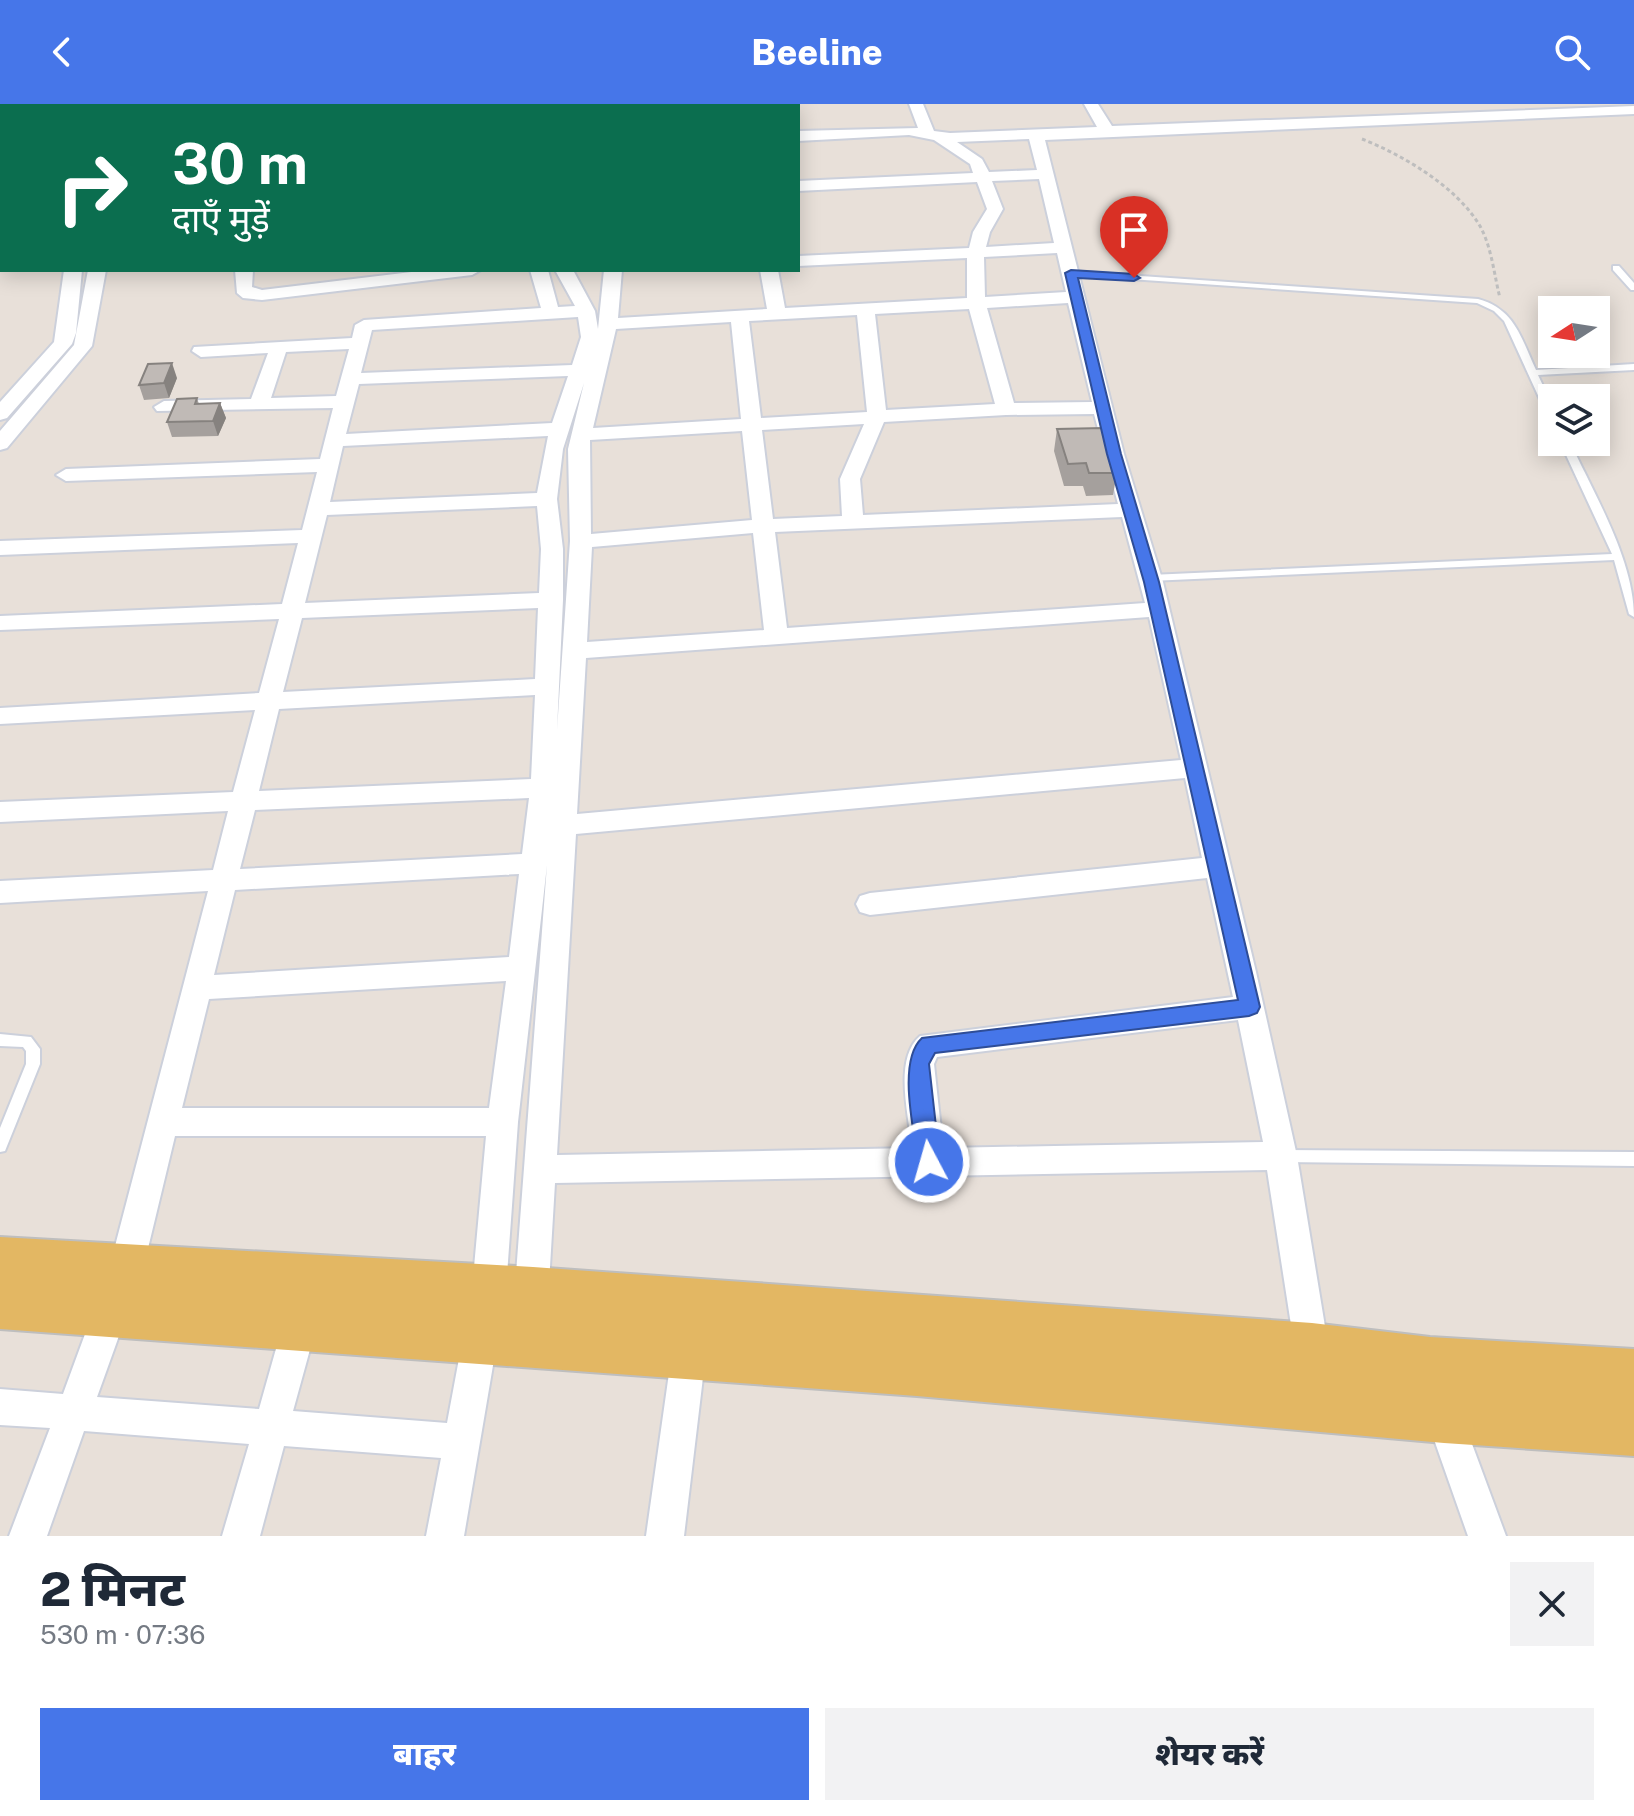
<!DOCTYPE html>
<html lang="hi">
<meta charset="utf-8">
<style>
:root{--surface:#fff;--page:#f2f2f3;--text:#1f2937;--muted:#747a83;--accent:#4676e9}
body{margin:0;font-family:"Public Sans","Noto Sans Devanagari",sans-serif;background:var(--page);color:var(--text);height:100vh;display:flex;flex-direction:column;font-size:30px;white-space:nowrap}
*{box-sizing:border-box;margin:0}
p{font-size:26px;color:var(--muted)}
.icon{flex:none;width:44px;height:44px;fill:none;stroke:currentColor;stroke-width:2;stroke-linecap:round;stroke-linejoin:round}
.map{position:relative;height:1432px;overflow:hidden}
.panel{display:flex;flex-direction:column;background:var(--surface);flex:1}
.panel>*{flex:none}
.top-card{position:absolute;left:0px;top:0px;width:800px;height:168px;box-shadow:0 4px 20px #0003;background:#0b6e4f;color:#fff;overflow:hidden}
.needle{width:52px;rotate:258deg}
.tools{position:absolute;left:1538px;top:192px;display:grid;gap:16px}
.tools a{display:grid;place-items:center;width:72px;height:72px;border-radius:0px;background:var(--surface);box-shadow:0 4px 20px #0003;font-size:40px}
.pin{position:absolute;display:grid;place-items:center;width:68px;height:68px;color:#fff;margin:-82px -34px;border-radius:50% 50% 50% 0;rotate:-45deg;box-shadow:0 0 8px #0007}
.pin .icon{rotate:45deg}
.me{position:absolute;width:88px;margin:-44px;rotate:354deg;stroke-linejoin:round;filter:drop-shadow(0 0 6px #0008)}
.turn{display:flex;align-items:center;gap:28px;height:168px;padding:0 40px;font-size:36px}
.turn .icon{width:104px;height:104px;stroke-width:2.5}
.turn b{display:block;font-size:56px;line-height:68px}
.round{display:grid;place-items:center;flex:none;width:84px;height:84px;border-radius:0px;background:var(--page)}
.overview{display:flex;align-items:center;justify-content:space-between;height:136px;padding:0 40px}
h1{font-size:48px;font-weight:800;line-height:60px}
.primary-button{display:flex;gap:16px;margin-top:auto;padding:16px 40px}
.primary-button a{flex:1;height:92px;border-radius:0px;background:var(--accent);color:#fff;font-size:32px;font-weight:800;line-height:92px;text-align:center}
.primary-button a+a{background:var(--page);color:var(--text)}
header{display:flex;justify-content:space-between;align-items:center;height:104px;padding:0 40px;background:var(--accent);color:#fff;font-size:36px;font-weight:800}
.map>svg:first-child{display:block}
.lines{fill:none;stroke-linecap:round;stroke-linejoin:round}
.service-casing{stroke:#ccd0db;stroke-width:4}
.minor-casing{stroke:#ccd0db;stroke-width:4}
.primary-casing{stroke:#bebebe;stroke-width:4}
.path{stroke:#bebebe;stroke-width:3;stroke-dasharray:4 3;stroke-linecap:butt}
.service{fill:#fff;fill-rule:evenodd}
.minor{fill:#fff;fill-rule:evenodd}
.primary{fill:#e3b763;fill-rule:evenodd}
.wall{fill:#a5a09d}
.shaded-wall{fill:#86827f}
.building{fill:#c0bab6;stroke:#86827f;stroke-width:2}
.route{fill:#4676e9;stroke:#2e4d97;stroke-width:2}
</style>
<header><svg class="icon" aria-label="back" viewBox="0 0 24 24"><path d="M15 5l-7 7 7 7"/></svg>Beeline<svg class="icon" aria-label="search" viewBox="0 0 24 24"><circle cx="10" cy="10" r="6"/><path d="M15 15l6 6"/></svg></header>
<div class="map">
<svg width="1634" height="1432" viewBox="0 0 1634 1432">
<rect width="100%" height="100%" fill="#e8e0d9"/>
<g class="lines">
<!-- service casing -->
<g class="service-casing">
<path id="service" d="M1613 162H1619L1634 179V186H1631L1613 166Z
M1068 167 1478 195C1515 205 1521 234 1536 266L1634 260V266L1538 271 1552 301V314L1547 311 1504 217 1494 207 1477 199 1071 171 1067 169Z
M1560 338H1570C1594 390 1634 456 1634 513L1629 510 1614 456 1150 477 1145 474 1150 471 1612 450Z
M0 930 31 933 40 945V960L7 1042 5 1047 0 1048V1024L26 960V947L23 943 0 942Z
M1281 1046 1634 1048V1062L1281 1058 1276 1057 1274 1052 1276 1047Z"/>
</g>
<!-- minor casing -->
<g class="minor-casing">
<path id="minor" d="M92 0H106V2H92Z
M114 0H128V2H114Z
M240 0H254V2H240Z
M400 0H414L415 2H401Z
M487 0H501V2H487Z
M909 0H923L934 27 950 29 1097 23 1084 0H1098L1112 22 1634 2V10L1045 36 1124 350 1163 478 1256 868 1297 1052 1330 1253 1325 1265 1313 1270 1301 1265 1296 1253 1267 1066 555 1079 548 1196 543 1207 531 1212 519 1207 514 1196 547 761 518 1018 506 1185 464 1432H426L441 1354 284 1342 260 1432H222L249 1340 84 1327 47 1432H9L50 1324 0 1321V1285L63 1290 109 1165 208 787 0 799V777L213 766 228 707 0 718V698L233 688 255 606 0 620V604L259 589 279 515 0 526V512L282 500 298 439 0 451V437L302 426 317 368 66 377 56 371 66 365 320 355 333 304 157 307 154 303 164 297 251 295 268 249 201 253 192 247 194 243 352 234 355 221 364 216 541 204 530 166H548L558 203 575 202 555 166H573L595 207 598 225 604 166H622L618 214 767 205 760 166H778L785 204 967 194V154L798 162V152L969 144 973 128 987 105 977 78 798 87V77L973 69 970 60 934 36 909 31 798 37V27L918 24ZM1029 35 1037 66 989 68 982 55 957 38ZM1039 75 1054 139 986 143 990 128 1003 105 992 77ZM1057 149 1066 188 985 193 984 153ZM1068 199 1092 298 1014 299 987 204ZM969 205 995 300 886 306 875 210ZM857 211 867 308 761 314 749 217ZM578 213 581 233 572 261 361 269 372 226ZM731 218 741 315 593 324 616 225ZM349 245 336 292 271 294 286 248ZM568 272 552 319 346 330 359 280ZM584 279 568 345 570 437 557 626 563 496V445L557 395 563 345ZM1094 310 1118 400 863 411 860 375 884 318 1006 311ZM864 320 840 375 842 412 773 415 762 326ZM742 327 752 416 591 430 590 336ZM548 332 537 389 330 398 343 342ZM537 402 541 445 539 489 305 499 327 411ZM1122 413 1145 499 787 524 775 428ZM753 429 764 526 587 538 592 443ZM538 504 535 575 283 588 302 514ZM1149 513 1181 656 577 710 586 554ZM535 591 531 675 259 687 279 605ZM1185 674 1202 754 870 789 860 792 856 800 860 808 870 811 1207 774 1233 893 920 932C893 955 909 1012 912 1044L557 1051 576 730ZM529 694 522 750 240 765 255 706ZM519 770 509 853 214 871 235 786ZM506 877 489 1004H182L209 895ZM1238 916 1263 1038 943 1044 934 960 937 953ZM175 1032H486L472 1185 447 1319 293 1307 317 1220 312 1208 300 1203 288 1208 283 1220 259 1305 97 1293 143 1165Z
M0 82H2V92H0Z
M64 166H82L76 229 72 240 7 314 0 316V298L54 238Z
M88 166H106L92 242 7 344 0 346V327L74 241Z
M235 166H253L252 183 262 186 428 166H481L472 171 262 196 243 194 237 189Z
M689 1231 701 1236 706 1248 684 1432H646L672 1248 677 1236Z
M1442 1289 1455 1294 1506 1432H1468L1424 1307 1429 1294Z"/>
</g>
<!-- primary casing -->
<g class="primary-casing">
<path id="primary" d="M0 1133 533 1163 1312 1219 1430 1233 1634 1245V1352L1444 1339 917 1292 0 1225Z"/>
</g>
<!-- path -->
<path class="path" d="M1362 35C1403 51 1457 83 1480 122 1492 144 1494 171 1500 194"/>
<!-- service -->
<use href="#service" class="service"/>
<!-- minor -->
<use href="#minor" class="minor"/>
<!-- primary -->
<use href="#primary" class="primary"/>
</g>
<!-- wall -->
<path class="wall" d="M177 274 169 294 144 296 139 281Z
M197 294 199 300 220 299 226 314 218 332 172 333 167 318Z
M1057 325 1117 369 1113 391 1086 392 1083 382H1064L1054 347Z"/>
<!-- shaded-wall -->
<path class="shaded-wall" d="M172 259 177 274 169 294 164 279Z
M220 299 226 314 218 332 213 317Z"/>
<!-- building -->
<path class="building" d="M172 259 164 279 139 281 148 260Z
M197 294 195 300 220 299 213 317 167 318 177 295Z
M1103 324 1117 369H1089L1086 359 1068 360 1057 325Z"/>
<!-- route -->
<path class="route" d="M1071 166 1134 170 1140 174 1134 177 1078 174 1121 350 1159 478 1260 903 1257 909 1249 912 935 949 929 960 940 1058 936 1065 929 1068 921 1065 918 1058C914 1026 897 957 922 934L1238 896 1144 478 1107 350 1065 169Z"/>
</svg>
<div class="tools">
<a><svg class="needle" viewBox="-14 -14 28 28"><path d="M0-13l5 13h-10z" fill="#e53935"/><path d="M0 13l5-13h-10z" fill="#747a83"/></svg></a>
<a><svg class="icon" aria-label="layers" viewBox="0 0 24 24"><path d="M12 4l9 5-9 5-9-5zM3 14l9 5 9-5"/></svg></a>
</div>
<div class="pin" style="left:1134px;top:174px;background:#d93025"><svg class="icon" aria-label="arrive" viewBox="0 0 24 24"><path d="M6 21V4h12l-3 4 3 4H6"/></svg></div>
<svg class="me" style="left:929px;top:1058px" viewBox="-20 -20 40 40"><circle r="17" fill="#4676e9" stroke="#fff" stroke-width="3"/><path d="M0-11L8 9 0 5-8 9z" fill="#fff"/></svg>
<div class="top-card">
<div class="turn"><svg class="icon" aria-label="right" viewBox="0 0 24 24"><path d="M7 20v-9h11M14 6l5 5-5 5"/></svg><div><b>30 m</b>दाएँ मुड़ें</div></div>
</div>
</div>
<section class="panel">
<div class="overview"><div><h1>2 मिनट</h1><p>530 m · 07:36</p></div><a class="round"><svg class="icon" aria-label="close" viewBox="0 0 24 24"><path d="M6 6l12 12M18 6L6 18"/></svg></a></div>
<div class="primary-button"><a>बाहर</a><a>शेयर करें</a></div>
</section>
